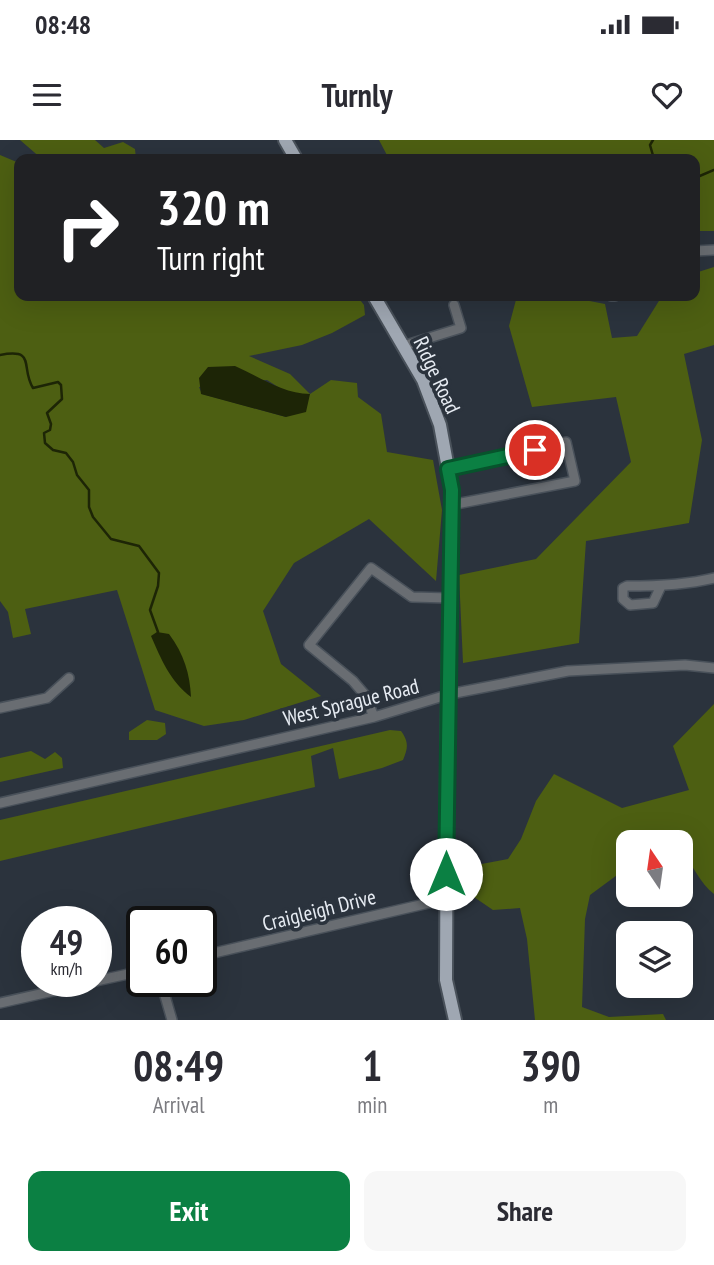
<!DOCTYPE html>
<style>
:root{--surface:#fff;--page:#f7f7f7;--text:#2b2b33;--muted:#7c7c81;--accent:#0b8043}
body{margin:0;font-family:"PT Sans Narrow",sans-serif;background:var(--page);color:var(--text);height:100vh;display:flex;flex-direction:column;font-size:26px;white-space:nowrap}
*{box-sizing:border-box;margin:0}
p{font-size:23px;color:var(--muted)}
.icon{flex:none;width:38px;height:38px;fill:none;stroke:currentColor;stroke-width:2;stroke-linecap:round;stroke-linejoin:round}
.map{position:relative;height:880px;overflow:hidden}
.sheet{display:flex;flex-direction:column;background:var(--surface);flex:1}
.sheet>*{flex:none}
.top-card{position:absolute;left:14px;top:14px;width:686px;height:147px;border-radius:14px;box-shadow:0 7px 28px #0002;background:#202124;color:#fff;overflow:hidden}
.needle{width:46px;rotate:347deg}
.fabs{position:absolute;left:616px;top:690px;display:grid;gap:14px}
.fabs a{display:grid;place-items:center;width:77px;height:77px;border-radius:14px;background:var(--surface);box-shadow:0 7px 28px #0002;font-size:35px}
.speed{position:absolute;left:21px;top:766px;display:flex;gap:14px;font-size:35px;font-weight:700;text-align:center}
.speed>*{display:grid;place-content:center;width:91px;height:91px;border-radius:50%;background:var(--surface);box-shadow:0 7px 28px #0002;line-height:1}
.speed small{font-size:18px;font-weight:400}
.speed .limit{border:4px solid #111;border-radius:10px;background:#fff;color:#111}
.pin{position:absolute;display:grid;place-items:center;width:60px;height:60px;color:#fff;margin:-30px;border:4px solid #fff;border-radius:50%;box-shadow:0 2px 7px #0007}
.me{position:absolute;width:77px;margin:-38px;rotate:0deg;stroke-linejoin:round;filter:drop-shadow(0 0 5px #0008)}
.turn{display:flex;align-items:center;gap:24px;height:147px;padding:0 28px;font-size:32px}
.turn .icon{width:91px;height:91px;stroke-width:2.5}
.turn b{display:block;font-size:49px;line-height:60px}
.eta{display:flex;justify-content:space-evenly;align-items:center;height:119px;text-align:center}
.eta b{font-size:42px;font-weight:800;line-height:49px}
.button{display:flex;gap:14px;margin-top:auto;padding:14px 28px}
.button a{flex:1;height:80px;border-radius:14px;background:var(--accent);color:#fff;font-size:28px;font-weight:800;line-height:80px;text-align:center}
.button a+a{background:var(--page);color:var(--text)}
.status{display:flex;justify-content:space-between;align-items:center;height:49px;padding:0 35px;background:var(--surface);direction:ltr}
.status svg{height:19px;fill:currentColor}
header{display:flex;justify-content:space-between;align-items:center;height:91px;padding:0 28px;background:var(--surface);font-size:32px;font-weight:800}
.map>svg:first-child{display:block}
.green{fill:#4d5f12;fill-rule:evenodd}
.water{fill:#1d2506}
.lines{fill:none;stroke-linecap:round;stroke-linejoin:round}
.stream{stroke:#1d2506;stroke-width:2.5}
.minor-casing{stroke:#49515a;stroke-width:12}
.major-casing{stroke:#49515a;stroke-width:16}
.minor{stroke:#696d72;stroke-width:9}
.major{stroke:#9fa7b2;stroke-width:12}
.route-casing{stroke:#07532c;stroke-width:18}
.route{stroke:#0b8043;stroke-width:12}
.labels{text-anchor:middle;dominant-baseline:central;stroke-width:7;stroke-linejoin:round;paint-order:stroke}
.street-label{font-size:21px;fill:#e7ecf3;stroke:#2b333d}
</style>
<div class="status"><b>08:48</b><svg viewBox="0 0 49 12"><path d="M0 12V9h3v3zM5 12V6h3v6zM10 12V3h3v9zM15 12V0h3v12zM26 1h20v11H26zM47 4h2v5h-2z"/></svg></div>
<header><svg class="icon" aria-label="menu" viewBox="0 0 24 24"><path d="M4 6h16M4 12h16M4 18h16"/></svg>Turnly<svg class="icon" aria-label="heart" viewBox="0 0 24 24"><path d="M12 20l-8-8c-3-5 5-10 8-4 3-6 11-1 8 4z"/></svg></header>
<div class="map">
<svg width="714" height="880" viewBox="0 0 714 880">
<rect width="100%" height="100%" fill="#2b333d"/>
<!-- green -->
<path class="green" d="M20 0H95L104 8 123 2 135 9 136 19H42Z
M379 0H714V91H695V19H389Z
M0 15 19 23V156H357L364 165 365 175 332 193 302 205 249 216 290 234 310 254 331 240 357 243 358 257 381 274 387 312 433 320 442 370 436 441 369 379 294 423 263 471 281 524 321 556 244 580 204 586 155 570 117 450 25 469 31 494 13 498 8 472 0 461ZM267 240 283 250 299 254 286 277 202 254 199 247Z
M714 127V205L684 214 702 300 689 383 586 401 579 503 463 523 459 435 536 419 631 322 616 257 532 267 509 186 517 156H564L605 164 612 198 637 196 662 156H695V133Z
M714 564V754C700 744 694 725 681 713V702L666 700 628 702V727L590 755 585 779 582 867 609 877 663 874 666 880H535L527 799 520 768 493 770 468 753 471 726 508 719 521 699 536 661 554 634 622 668 689 650 673 606Z
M147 580 165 583 166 594 157 600H129V592Z
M390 590 401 591C409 602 408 608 403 620L382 628 339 639 333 608 311 616 315 647 0 721V680Z
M31 611 45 619 55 612 62 618 63 628 0 642V618Z"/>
<!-- water -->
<path class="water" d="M235 226C260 237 283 254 310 254L306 272 286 277 201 254 199 238 208 227Z
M157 492 169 494C184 514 190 534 191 557 170 541 161 519 151 496Z"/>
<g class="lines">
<!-- stream -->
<path class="stream" d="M653 0 650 5 654 19
M695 38 714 30
M0 215C37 208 20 227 33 248L58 242 61 245 62 259 47 273 51 284 50 290 44 293 45 303 53 310 66 313 73 322 77 335 89 350V367L93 377 111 399 139 406 159 433 158 446 150 470 158 492"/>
<!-- minor casing -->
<g class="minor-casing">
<path id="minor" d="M695 111 714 110
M611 156H615
M403 206 461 188 454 165
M448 329 566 302 575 341 451 365
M661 446 653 463 630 465 623 459V448L627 446C657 446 685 445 714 438
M0 568 47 558 69 538
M374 577 365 555 353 541 309 505 371 428 412 457 449 458
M0 663 374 577 450 554 568 531 685 525 714 528
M201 816 446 759
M96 841 142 831
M161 842 172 880
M0 863 93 842"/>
</g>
<!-- major casing -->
<g class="major-casing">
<path id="major" d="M285 0 296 19
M374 156 423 240 440 285 452 350 447 613 446 840 455 880"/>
</g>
<!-- minor -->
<use href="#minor" class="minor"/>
<!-- major -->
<use href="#major" class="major"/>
</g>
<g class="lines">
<!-- route casing -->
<g class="route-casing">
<path id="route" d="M446 734 452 350 448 329 535 310"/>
</g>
<!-- route -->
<use href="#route" class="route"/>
</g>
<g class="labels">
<!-- street labels -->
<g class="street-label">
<text transform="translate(437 235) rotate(65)">Ridge Road</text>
<text transform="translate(351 562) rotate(-14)">West Sprague Road</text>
<text transform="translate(319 770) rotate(-14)">Craigleigh Drive</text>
</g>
</g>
</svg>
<div class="fabs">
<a><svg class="needle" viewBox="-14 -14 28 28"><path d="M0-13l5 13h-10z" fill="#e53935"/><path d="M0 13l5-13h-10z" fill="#7c7c81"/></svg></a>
<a><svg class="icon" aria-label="layers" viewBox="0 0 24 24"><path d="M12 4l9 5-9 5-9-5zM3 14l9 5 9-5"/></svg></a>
</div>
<div class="speed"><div>49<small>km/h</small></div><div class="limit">60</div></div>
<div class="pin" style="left:535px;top:310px;background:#d93025"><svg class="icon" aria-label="arrive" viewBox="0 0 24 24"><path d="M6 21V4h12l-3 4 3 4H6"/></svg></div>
<svg class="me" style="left:446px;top:734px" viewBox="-20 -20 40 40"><circle r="19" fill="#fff"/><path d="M0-13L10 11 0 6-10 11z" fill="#0b8043"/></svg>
<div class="top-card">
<div class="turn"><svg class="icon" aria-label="right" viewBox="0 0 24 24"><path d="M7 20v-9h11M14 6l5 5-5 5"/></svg><div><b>320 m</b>Turn right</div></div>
</div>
</div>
<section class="sheet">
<div class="eta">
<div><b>08:49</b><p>Arrival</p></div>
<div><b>1</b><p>min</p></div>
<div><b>390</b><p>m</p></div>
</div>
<div class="button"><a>Exit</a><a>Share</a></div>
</section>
